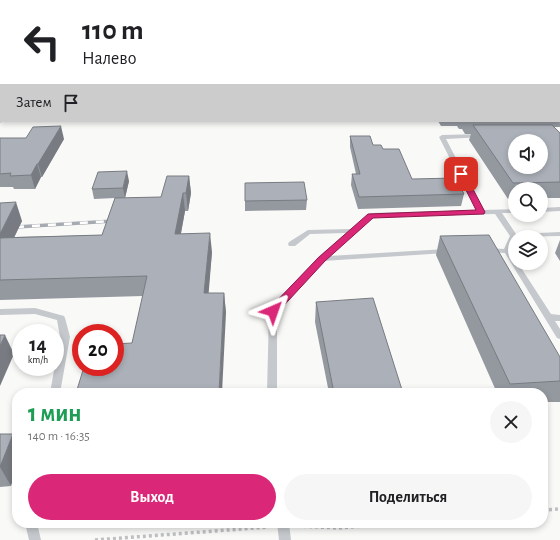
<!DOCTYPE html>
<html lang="ru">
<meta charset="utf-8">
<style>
:root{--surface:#fff;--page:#f6f6f6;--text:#202124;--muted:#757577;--accent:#db2777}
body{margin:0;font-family:"Alegreya Sans",sans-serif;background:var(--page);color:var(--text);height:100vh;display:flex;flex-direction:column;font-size:15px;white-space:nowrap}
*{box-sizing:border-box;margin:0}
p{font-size:13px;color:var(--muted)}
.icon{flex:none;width:22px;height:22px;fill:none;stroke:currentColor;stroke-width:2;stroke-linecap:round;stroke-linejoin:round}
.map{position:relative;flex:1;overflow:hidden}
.sheet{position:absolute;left:12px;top:388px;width:536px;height:140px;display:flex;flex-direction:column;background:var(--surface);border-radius:16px;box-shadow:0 2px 6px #0003}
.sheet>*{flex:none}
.top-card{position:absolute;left:0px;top:0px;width:560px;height:122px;box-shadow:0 2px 6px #0003;background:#fff;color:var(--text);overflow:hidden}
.buttons{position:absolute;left:508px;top:134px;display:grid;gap:8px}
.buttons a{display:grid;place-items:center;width:40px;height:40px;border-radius:50%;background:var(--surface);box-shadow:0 2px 6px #0003;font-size:20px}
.speed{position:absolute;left:12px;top:324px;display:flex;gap:8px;font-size:20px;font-weight:700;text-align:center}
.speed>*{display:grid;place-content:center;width:52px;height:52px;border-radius:50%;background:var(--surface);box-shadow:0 2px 6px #0003;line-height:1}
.speed small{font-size:10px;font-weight:400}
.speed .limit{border:6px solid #d22;background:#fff;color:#111}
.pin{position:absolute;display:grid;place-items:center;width:34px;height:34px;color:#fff;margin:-17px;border-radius:8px;box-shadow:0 2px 6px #0006}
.me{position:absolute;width:44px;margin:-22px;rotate:43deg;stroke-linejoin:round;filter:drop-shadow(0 0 3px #0008)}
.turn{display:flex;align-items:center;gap:14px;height:84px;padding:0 16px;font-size:18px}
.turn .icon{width:52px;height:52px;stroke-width:2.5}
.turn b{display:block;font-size:28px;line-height:34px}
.then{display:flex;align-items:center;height:38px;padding:0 16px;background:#0003;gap:8px;font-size:15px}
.round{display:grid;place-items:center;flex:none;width:42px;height:42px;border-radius:21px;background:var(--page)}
.overview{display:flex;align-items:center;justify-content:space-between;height:68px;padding:0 16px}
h1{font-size:24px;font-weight:700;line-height:30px;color:#1e9e55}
.action{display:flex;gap:8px;margin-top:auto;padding:8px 16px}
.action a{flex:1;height:46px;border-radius:24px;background:var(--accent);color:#fff;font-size:16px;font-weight:700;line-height:46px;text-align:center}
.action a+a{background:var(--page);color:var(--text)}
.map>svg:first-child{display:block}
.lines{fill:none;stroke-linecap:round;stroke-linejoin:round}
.path-far1{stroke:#bfc0c3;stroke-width:1.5;stroke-dasharray:1.5 1.5;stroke-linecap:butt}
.path{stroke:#bfc0c3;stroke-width:3.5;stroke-dasharray:3 3;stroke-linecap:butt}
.service{fill:#c5c8cc;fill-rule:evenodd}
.rail-far1-casing{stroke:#a6aab1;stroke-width:2}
.rail-casing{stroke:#a6aab1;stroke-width:3.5}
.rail-far1{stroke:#fff;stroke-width:1.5;stroke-dasharray:4.5;stroke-linecap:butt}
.rail{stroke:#fff;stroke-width:2.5;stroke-dasharray:8;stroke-linecap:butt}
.wall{fill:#94989f}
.shaded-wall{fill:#787c82}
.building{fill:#acb1b9;stroke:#787c82;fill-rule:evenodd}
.route{fill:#db2777;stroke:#8e194d}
</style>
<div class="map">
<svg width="560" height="540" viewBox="0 0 560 540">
<rect width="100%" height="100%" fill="#f9f9f7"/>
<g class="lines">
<!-- path-far1 -->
<path class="path-far1" d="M0 122 3 121"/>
<!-- path -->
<path class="path" d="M543 510 560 509
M297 526 338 528 398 523
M95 540 268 527"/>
<!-- service -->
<path class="service" d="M0 25H1V27H0Z
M559 71H560V73H559Z
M481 134 483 135V137L446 139 483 210 515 209V213H502L516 234 560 232V236L515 237V242L511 251 515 258V263H518L551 314 560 315V321H555L560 329V339L557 338 505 253 488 252 484 250 488 248 504 249 510 236 495 214 373 217 329 256 446 249 450 251 446 253 323 261 277 312V393H267L269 311 318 257 346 233 310 234 295 246H289L288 244 289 242 308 230 351 229 369 214 371 213 476 210 439 137 442 135Z
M560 207V211L541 212V208Z
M35 308 64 316 65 318 70 337 60 393H50L60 337 57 320 35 314 0 315V309Z
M25 523H37L41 540H29Z
M277 523H289L291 540H279Z"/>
<!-- rail-far1 casing -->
<g class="rail-far1-casing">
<path id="rail-far1" d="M209 1 211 0
M228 1 230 0"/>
</g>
<!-- rail casing -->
<g class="rail-casing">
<path id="rail" d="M0 228 113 221"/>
</g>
<!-- rail-far1 -->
<use href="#rail-far1" class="rail-far1"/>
<!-- rail -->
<use href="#rail" class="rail"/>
</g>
<!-- wall -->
<path class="wall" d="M559 17H560V68H559Z
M559 87 560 88V127H554L560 133V198H541V189H515V199H508L469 140 471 134H465L462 129H459L457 126H441L438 121H559Z
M350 136 373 145 383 149 412 179 464 194 461 206 358 209 351 185 352 174H356L350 147Z
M0 138 64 139 42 177H41L35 189H14L13 187H0Z
M189 176 191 193 188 211H185L181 234 212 252 208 293H224L226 313 132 343 143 296 0 300V203L22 221 14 237 102 235 115 198 94 199 92 189 129 181 125 198 161 197Z
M245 183 307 200 306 210 245 211Z
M440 236 560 357V402H543V393H497L436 255Z
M560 240V261L555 253Z
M316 302 403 393H329L315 322Z
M0 434 11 486 0 487Z"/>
<!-- shaded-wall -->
<path class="shaded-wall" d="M416 0H422V1H416Z
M0 52H1V63H0Z
M61 126 64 139 42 177 38 164Z
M37 164 41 177 35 189 31 175Z
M127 171 129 181 125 198 123 188Z
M189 176 191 193 188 211 186 193Z
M183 193 185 211 177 253 175 234Z
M16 202 22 221 5 257 0 243V234Z
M210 233 212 252 207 313 204 293Z
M224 293 226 313 222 393H219Z
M5 335 14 354 0 386V346Z
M13 434 17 443V468L11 486 0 467Z"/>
<!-- building -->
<path class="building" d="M257 0H328L327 1H255Z
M332 0H416V1H342Z
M559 17H560V55H559Z
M0 38H1V52H0Z
M559 87 560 88V112H559Z
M473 125H552L560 133V182L513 183ZM515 141H541V167H515Z
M61 126 38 164H37L31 175 10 176 11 173 0 174V138H26L33 127Z
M350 136H370L373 145H381L383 149H399L412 179 455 178 464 194 359 197 352 174H360Z
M127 171 123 188 92 189 98 172Z
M167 176H189L186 193H183L175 234 210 233 204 293H224L219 393H76L84 367H115V344L132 343 147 276 0 280V238L102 235 115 198 161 197Z
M304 182 307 200 245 201V183Z
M16 202 0 234V203Z
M489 235 560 357V381L510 384 440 236Z
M373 298 403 393H334L316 302Z
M0 335H5L0 346Z
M0 434H13L0 467Z"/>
<!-- route -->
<path class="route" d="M461 172 465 174 485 212 484 214 373 218 325 261 276 314H269L268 311 269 309 318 258 368 214 476 210 458 174Z"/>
</svg>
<div class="buttons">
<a><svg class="icon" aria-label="sound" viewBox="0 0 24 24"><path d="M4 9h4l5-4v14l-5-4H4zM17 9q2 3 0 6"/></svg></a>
<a><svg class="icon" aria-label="search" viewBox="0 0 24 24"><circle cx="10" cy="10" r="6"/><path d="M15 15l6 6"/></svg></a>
<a><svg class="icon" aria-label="layers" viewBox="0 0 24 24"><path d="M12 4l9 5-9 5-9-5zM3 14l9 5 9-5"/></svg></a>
</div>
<div class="speed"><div>14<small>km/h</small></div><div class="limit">20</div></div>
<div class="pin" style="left:461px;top:174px;background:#d93025"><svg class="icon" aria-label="arrive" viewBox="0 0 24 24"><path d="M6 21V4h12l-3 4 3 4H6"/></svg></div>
<svg class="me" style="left:273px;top:311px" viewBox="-20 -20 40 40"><path d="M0-17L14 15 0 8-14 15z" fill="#db2777" stroke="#fff" stroke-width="4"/></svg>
<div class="top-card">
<div class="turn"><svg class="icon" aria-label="left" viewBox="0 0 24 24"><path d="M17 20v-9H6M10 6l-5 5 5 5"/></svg><div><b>110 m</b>Налево</div></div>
<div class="then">Затем<svg class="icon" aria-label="arrive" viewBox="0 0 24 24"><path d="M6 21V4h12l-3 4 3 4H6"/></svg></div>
</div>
<section class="sheet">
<div class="overview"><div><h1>1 мин</h1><p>140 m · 16:35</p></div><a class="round"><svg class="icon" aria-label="close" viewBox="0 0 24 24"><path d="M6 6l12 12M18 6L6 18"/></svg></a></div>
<div class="action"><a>Выход</a><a>Поделиться</a></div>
</section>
</div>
